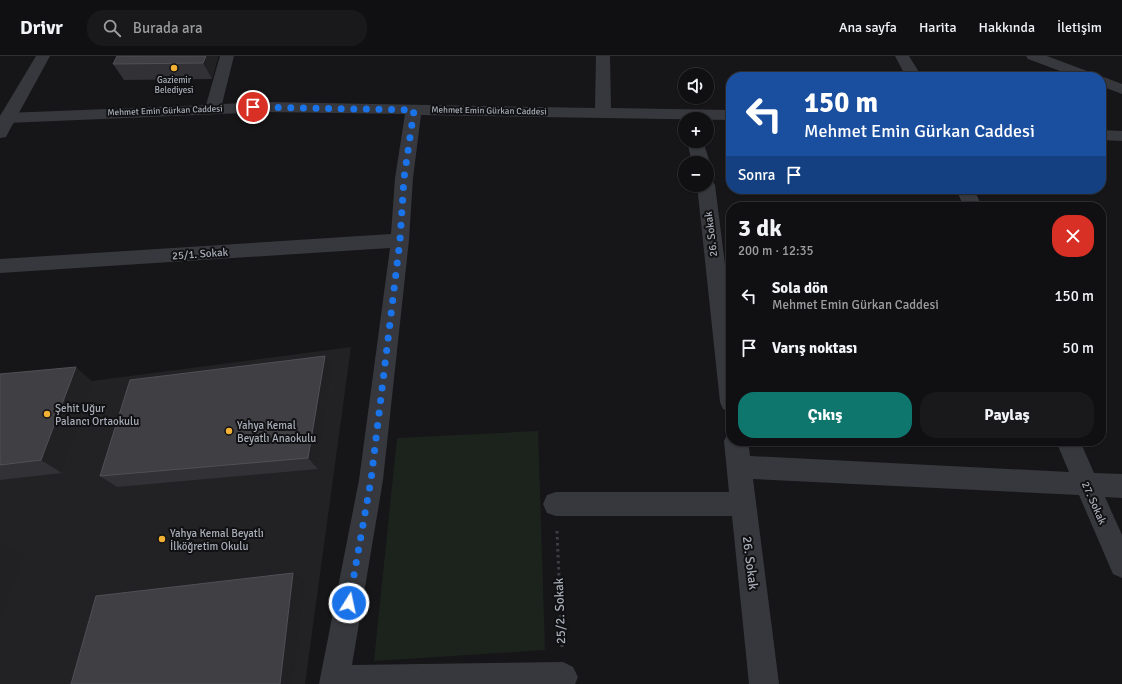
<!DOCTYPE html>
<html lang="tr">
<meta charset="utf-8">
<style>
:root{--surface:#101012;--page:#19191b;--text:#f1f3f6;--muted:#9c9d9f;--line:#303032;--accent:#0f766e}
body{margin:0;font-family:Signika,sans-serif;background:var(--page);color:var(--text);height:100vh;display:flex;flex-direction:column;font-size:15px;white-space:nowrap}
*{box-sizing:border-box;margin:0}
p{font-size:13px;color:var(--muted)}
.icon{flex:none;width:22px;height:22px;fill:none;stroke:currentColor;stroke-width:2;stroke-linecap:round;stroke-linejoin:round}
.map{position:relative;flex:1;overflow:hidden}
.side{position:absolute;left:726px;top:146px;width:380px;height:244px;display:flex;flex-direction:column;background:var(--surface);border-radius:16px;box-shadow:0 1px 3px #0004,0 0 0 1px var(--line)}
.side>*{flex:none}
.hud{position:absolute;left:726px;top:16px;width:380px;height:122px;border-radius:16px;box-shadow:0 1px 3px #0004,0 0 0 1px var(--line);background:#1a4fa0;color:#fff;overflow:hidden}
.buttons{position:absolute;left:678px;top:12px;display:grid;gap:8px}
.buttons a{display:grid;place-items:center;width:36px;height:36px;border-radius:50%;background:var(--surface);box-shadow:0 1px 3px #0004,0 0 0 1px var(--line);font-size:20px}
.pin{position:absolute;display:grid;place-items:center;width:34px;height:34px;color:#fff;margin:-17px;border:2px solid #fff;border-radius:50%;box-shadow:0 1px 4px #0007}
.me{position:absolute;width:44px;margin:-22px;rotate:10deg;stroke-linejoin:round;filter:drop-shadow(0 0 3px #0008)}
.turn{display:flex;align-items:center;gap:14px;height:84px;padding:0 12px;font-size:18px}
.turn .icon{width:52px;height:52px;stroke-width:2.5}
.turn b{display:block;font-size:28px;line-height:34px}
.then{display:flex;align-items:center;height:38px;padding:0 12px;background:#0003;gap:8px;font-size:15px}
.round{display:grid;place-items:center;flex:none;width:42px;height:42px;border-radius:16px;background:var(--page)}
.summary{display:flex;align-items:center;justify-content:space-between;height:68px;padding:0 12px}
h1{font-size:24px;font-weight:700;line-height:30px}
.primary-button{display:flex;gap:8px;margin-top:auto;padding:8px 12px}
.primary-button a{flex:1;height:46px;border-radius:16px;background:var(--accent);color:#fff;font-size:16px;font-weight:700;line-height:46px;text-align:center}
.primary-button a+a{background:var(--page);color:var(--text)}
ul{padding:0;list-style:none}
li{display:flex;align-items:center;gap:12px;height:52px;padding:0 12px}
li div{flex:1}
li b{display:block;font-size:15px}
li em{font-style:normal}
header{display:flex;align-items:center;gap:24px;box-sizing:border-box;height:56px;padding:0 20px;background:var(--surface);border-bottom:1px solid var(--line)}
header strong{font-size:19px}
nav{display:flex;gap:22px;margin-inline-start:auto;font-size:14px}
.search{width:280px;height:36px;background:var(--page);display:flex;align-items:center;gap:10px;box-sizing:border-box;padding:0 14px;border-radius:16px;color:var(--muted);font-size:15px}
.map>svg:first-child{display:block}
.built{fill:#222225}
.green{fill:#1c231d}
.lines{fill:none;stroke-linecap:round;stroke-linejoin:round}
.path{stroke:#3d3f44;stroke-width:3;stroke-dasharray:2.5 3.5;stroke-linecap:butt}
.minor{fill:#37383d;fill-rule:evenodd}
.tertiary{fill:#37383d;fill-rule:evenodd}
.wall{fill:#323236}
.shaded-wall{fill:#212124}
.building{fill:#3f3f44;stroke:#4f5156}
.route{stroke:#1a73e8;stroke-width:7;stroke-dasharray:0 12.6}
.poi-dot{fill:#f2b134;stroke:#111113;stroke-width:1.5}
.labels{text-anchor:middle;dominant-baseline:central;stroke-width:4;stroke-linejoin:round;paint-order:stroke}
.far-poi-label{font-size:9px;fill:#a8adb8;stroke:#111113}
.far-street-label{font-size:9px;fill:#a8adb8;stroke:#111113}
.street-label{font-size:11px;fill:#a8adb8;stroke:#111113}
.poi-label{font-size:11px;fill:#a8adb8;stroke:#111113;text-anchor:start}
.near-street-label{font-size:13px;fill:#a8adb8;stroke:#111113}
</style>
<header>
<strong>Drivr</strong>
<div class="search"><svg class="icon" aria-label="search" viewBox="0 0 24 24"><circle cx="10" cy="10" r="6"/><path d="M15 15l6 6"/></svg>Burada ara</div>
<nav><a>Ana sayfa</a><a>Harita</a><a>Hakkında</a><a>İletişim</a></nav>
</header>
<div class="map">
<svg width="1122" height="628" viewBox="0 0 1122 628">
<rect width="100%" height="100%" fill="#161618"/>
<!-- built -->
<path class="built" d="M351 291 305 628H0V337Z"/>
<!-- green -->
<path class="green" d="M538 375 545 594 374 605 397 382Z"/>
<g class="lines">
<!-- path -->
<path class="path" d="M557 475 562 591"/>
<!-- minor -->
<path class="minor" d="M220 0H234L222 48 266 46 595 52 596 0H610L611 52 731 54V64L421 59 413 122 409 184 383 424 352 609 563 606 573 611 578 621 575 628H319L359 424 390 192 0 217V203L391 178 395 122 405 58 266 56 7 67 0 64 1 58 7 57 206 49Z
M895 0H909L922 21H906Z
M1026 0H1047L1095 18 1098 21H1076L1028 3Z
M1101 20 1122 28V38L1101 30V21H1099Z
M1101 74 1122 75V85L1101 84Z
M687 85H703L710 107 707 111V107H692Z
M707 123 712 125 715 129 731 256V356L723 353 720 346 697 129H707Z
M956 133H974L982 151H964Z
M731 376V385H748L750 400 1069 416 1056 385H1080L1094 417 1122 418V442L1105 441 1122 479V522L1113 518 1079 439 753 423 779 628H749L732 460H556L547 457 543 448 547 439 556 436H729L724 385 728 377Z"/>
<!-- tertiary -->
<path class="tertiary" d="M36 0H50L8 77 6 81 0 82V60Z"/>
</g>
<!-- wall -->
<path class="wall" d="M218 0 212 23 124 24 113 8Z
M333 314 318 413 117 431 100 420Z
M0 318 94 327 62 417 0 424Z"/>
<!-- shaded-wall -->
<path class="shaded-wall" d="M206 0H218L212 23 203 7Z
M325 300 333 314 318 413 308 402Z
M76 311 94 327 62 417 41 404Z
M2 489 24 498 0 564V493Z
M293 517 304 525 292 628H280Z"/>
<!-- building -->
<path class="building" d="M117 0H206L203 7 113 8Z
M325 300 308 402 100 420 130 324Z
M76 311 41 404 0 409V318Z
M293 517 280 628H71L96 540Z"/>
<g class="lines">
<!-- route -->
<path class="route" d="M253 51 414 54 404 122 400 184 371 424 349 547"/>
</g>
<!-- markers -->
<g class="poi-dot">
<circle cx="174" cy="12" r="4"/>
<circle cx="47" cy="358" r="4"/>
<circle cx="229" cy="375" r="4"/>
<circle cx="162" cy="483" r="4"/>
</g>
<g class="labels">
<!-- far-poi labels -->
<g class="far-poi-label">
<text x="174" y="24">Gaziemir<tspan x="174" dy="10">Belediyesi</tspan></text>
</g>
<!-- far-street labels -->
<g class="far-street-label">
<text transform="translate(165 55) rotate(-2)">Mehmet Emin Gürkan Caddesi</text>
<text transform="translate(489 55) rotate(1)">Mehmet Emin Gürkan Caddesi</text>
</g>
<!-- street labels -->
<g class="street-label">
<text transform="translate(711 178) rotate(-97)">26. Sokak</text>
<text transform="translate(200 198) rotate(-4)">25/1. Sokak</text>
<text transform="translate(1094 447) rotate(66)">27. Sokak</text>
</g>
<!-- poi labels -->
<g class="poi-label">
<text x="55" y="352">Şehit Uğur<tspan x="55" dy="13">Palancı Ortaokulu</tspan></text>
<text x="237" y="369">Yahya Kemal<tspan x="237" dy="13">Beyatlı Anaokulu</tspan></text>
<text x="170" y="477">Yahya Kemal Beyatlı<tspan x="170" dy="13">İlköğretim Okulu</tspan></text>
</g>
<!-- near-street labels -->
<g class="near-street-label">
<text transform="translate(750 507) rotate(83)">26. Sokak</text>
<text transform="translate(560 555) rotate(-92)">25/2. Sokak</text>
</g>
</g>
</svg>
<div class="buttons">
<a><svg class="icon" aria-label="sound" viewBox="0 0 24 24"><path d="M4 9h4l5-4v14l-5-4H4zM17 9q2 3 0 6"/></svg></a>
<a>+</a>
<a>−</a>
</div>
<div class="pin" style="left:253px;top:51px;background:#d93025"><svg class="icon" aria-label="arrive" viewBox="0 0 24 24"><path d="M6 21V4h12l-3 4 3 4H6"/></svg></div>
<svg class="me" style="left:349px;top:547px" viewBox="-20 -20 40 40"><circle r="17" fill="#1a73e8" stroke="#fff" stroke-width="3"/><path d="M0-11L8 9 0 5-8 9z" fill="#fff"/></svg>
<div class="hud">
<div class="turn"><svg class="icon" aria-label="left" viewBox="0 0 24 24"><path d="M17 20v-9H6M10 6l-5 5 5 5"/></svg><div><b>150 m</b>Mehmet Emin Gürkan Caddesi</div></div>
<div class="then">Sonra<svg class="icon" aria-label="arrive" viewBox="0 0 24 24"><path d="M6 21V4h12l-3 4 3 4H6"/></svg></div>
</div>
<section class="side">
<div class="summary"><div><h1>3 dk</h1><p>200 m · 12:35</p></div><a class="round" style="background:#d93025;color:#fff"><svg class="icon" aria-label="close" viewBox="0 0 24 24"><path d="M6 6l12 12M18 6L6 18"/></svg></a></div>
<ul>
<li><svg class="icon" aria-label="left" viewBox="0 0 24 24"><path d="M17 20v-9H6M10 6l-5 5 5 5"/></svg><div><b>Sola dön</b><p>Mehmet Emin Gürkan Caddesi</p></div><em>150 m</em></li>
<li><svg class="icon" aria-label="arrive" viewBox="0 0 24 24"><path d="M6 21V4h12l-3 4 3 4H6"/></svg><div><b>Varış noktası</b></div><em>50 m</em></li>
</ul>
<div class="primary-button"><a>Çıkış</a><a>Paylaş</a></div>
</section>
</div>
